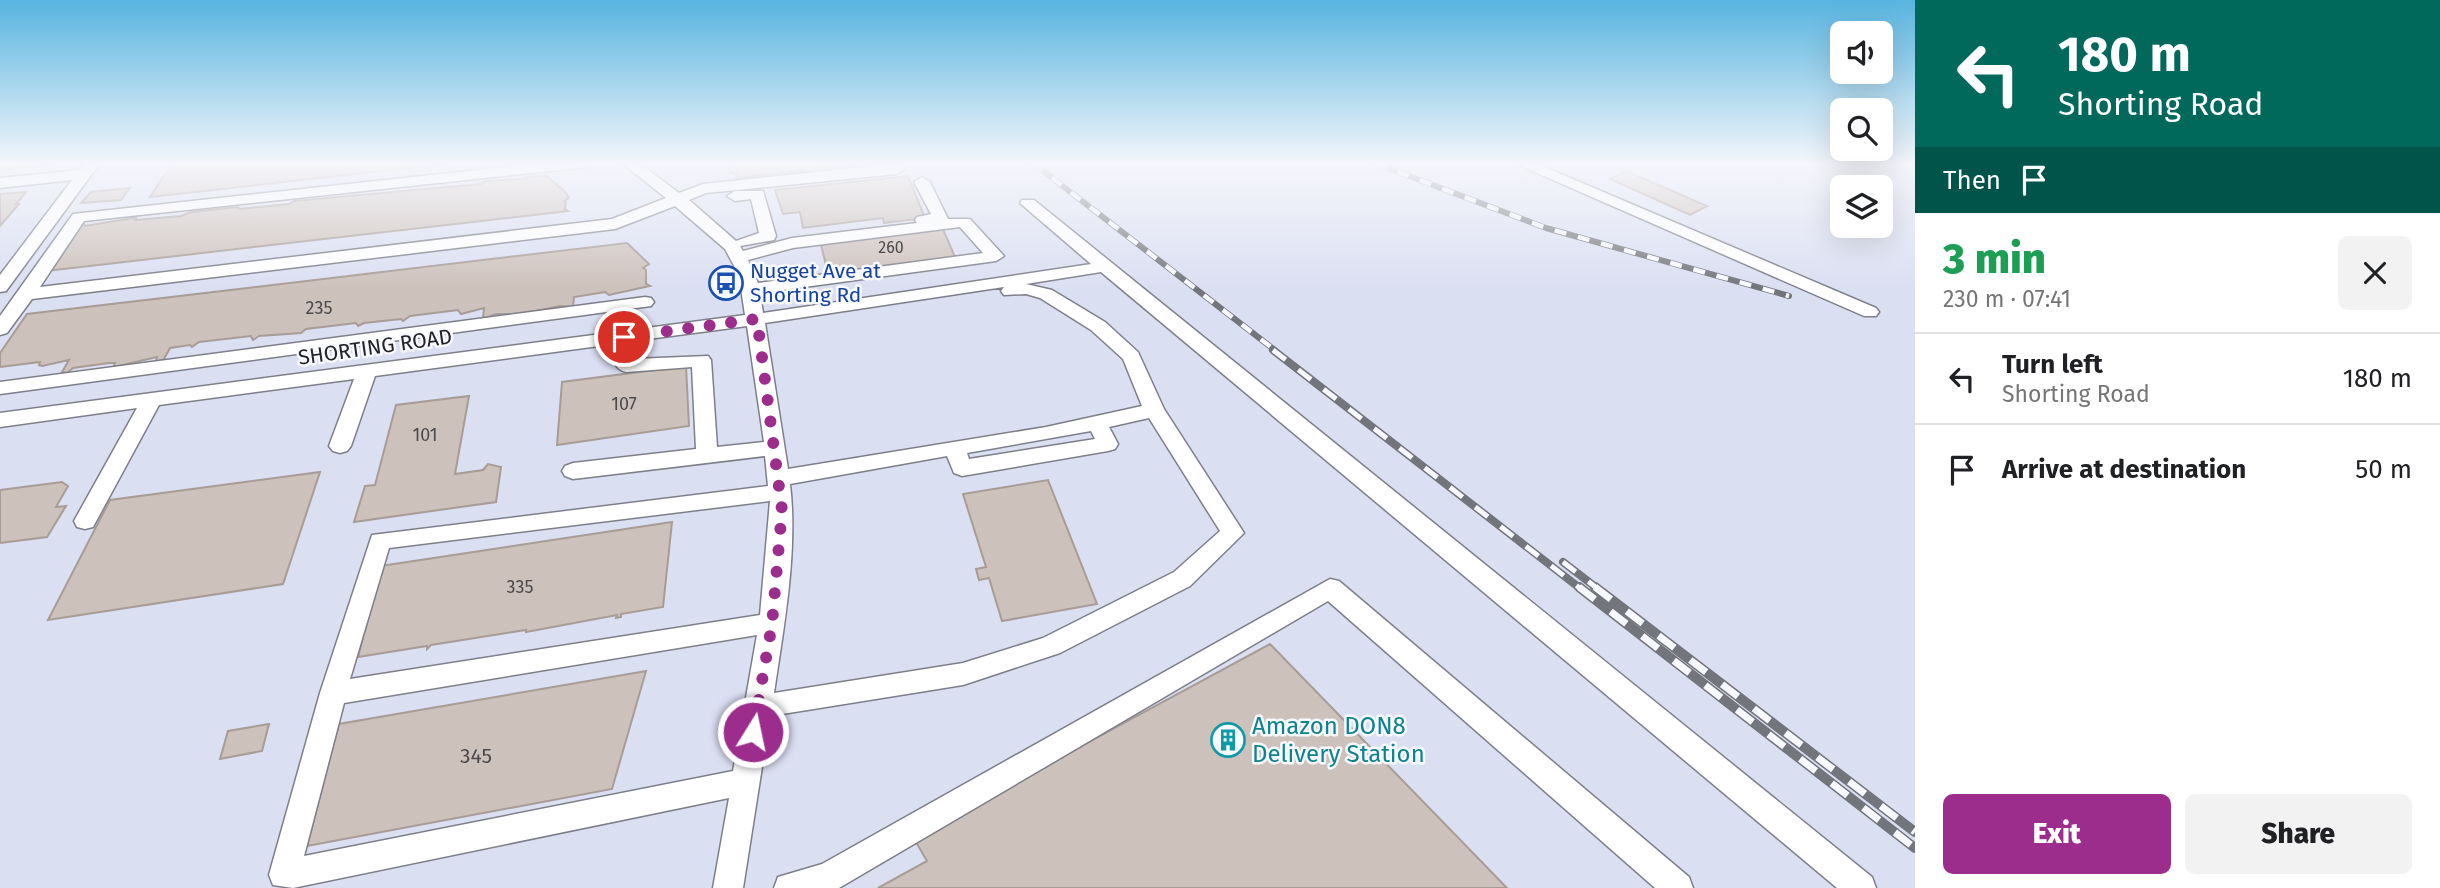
<!DOCTYPE html>
<meta charset="utf-8">
<style>
:root{--surface:#fff;--page:#f2f2f2;--text:#202124;--muted:#757577;--line:#e0e0e0;--accent:#9c2d8c}
body{margin:0;font-family:"Fira Sans",sans-serif;background:var(--page);color:var(--text);height:100vh;display:flex;flex-direction:column;font-size:26px;white-space:nowrap}
*{box-sizing:border-box;margin:0}
p{font-size:23px;color:var(--muted)}
.icon{flex:none;width:38px;height:38px;fill:none;stroke:currentColor;stroke-width:2;stroke-linecap:round;stroke-linejoin:round}
.map{position:relative;flex:1;overflow:hidden}
.sheet{display:flex;flex-direction:column;background:var(--surface);width:525px}
.sheet>*{flex:none}
.guide{background:#00695c;color:#fff;overflow:hidden}
.tools{position:absolute;left:1830px;top:21px;display:grid;gap:14px}
.tools a{display:grid;place-items:center;width:63px;height:63px;border-radius:10px;background:var(--surface);box-shadow:0 7px 28px #0002;font-size:35px}
.pin{position:absolute;display:grid;place-items:center;width:60px;height:60px;color:#fff;margin:-30px;border:4px solid #fff;border-radius:50%;box-shadow:0 2px 7px #0007}
.me{position:absolute;width:77px;margin:-38px;rotate:10deg;stroke-linejoin:round;filter:drop-shadow(0 0 5px #0008)}
.turn{display:flex;align-items:center;gap:24px;height:147px;padding:0 28px;font-size:32px}
.turn .icon{width:91px;height:91px;stroke-width:2.5}
.turn b{display:block;font-size:49px;line-height:60px}
.then{display:flex;align-items:center;height:66px;padding:0 28px;background:#0003;gap:14px;font-size:26px}
.round{display:grid;place-items:center;flex:none;width:74px;height:74px;border-radius:10px;background:var(--page)}
.head{display:flex;align-items:center;justify-content:space-between;height:119px;padding:0 28px}
h1{font-size:42px;font-weight:800;line-height:52px;color:#1e9e55}
.button{display:flex;gap:14px;margin-top:auto;padding:14px 28px}
.button a{flex:1;height:80px;border-radius:10px;background:var(--accent);color:#fff;font-size:28px;font-weight:800;line-height:80px;text-align:center}
.button a+a{background:var(--page);color:var(--text)}
ul{padding:0;list-style:none}
li{display:flex;align-items:center;gap:21px;height:91px;padding:0 28px;border-top:2px solid var(--line)}
li div{flex:1}
li b{display:block;font-size:26px}
li em{font-style:normal}
main{display:flex;flex:1;min-height:0}
.map>svg:first-child{display:block}
.built{fill:#dbdff2;fill-rule:evenodd}
.building{fill:#cdc1bb;stroke:#a89c97;stroke-width:2}
.lines{fill:none;stroke-linecap:round;stroke-linejoin:round}
.minor-casing{stroke:#7d7f89;stroke-width:3}
.minor{fill:#fff;fill-rule:evenodd}
.rail-far2-casing{stroke:#73757c;stroke-width:6}
.rail-far1-casing{stroke:#73757c;stroke-width:8}
.rail-casing{stroke:#73757c;stroke-width:10}
.rail-far2{stroke:#f8f9fe;stroke-width:4.5;stroke-dasharray:12;stroke-linecap:butt}
.rail-far1{stroke:#f8f9fe;stroke-width:5;stroke-dasharray:16;stroke-linecap:butt}
.rail{stroke:#f8f9fe;stroke-width:7;stroke-dasharray:20;stroke-linecap:butt}
.route{stroke:#9c2d8c;stroke-width:12;stroke-dasharray:0 21.6}
.labels{text-anchor:middle;dominant-baseline:central;stroke-width:5;stroke-linejoin:round;paint-order:stroke}
.far-number-label{font-size:16px;fill:#4d4a4c}
.number-label{font-size:18px;fill:#4d4a4c}
.transit-label{font-size:21px;fill:#164399;stroke:#f8f9fe;text-anchor:start}
.street-label{font-size:21px;fill:#222327;stroke:#f8f9fe}
.near-number-label{font-size:21px;fill:#4d4a4c}
.near-culture-label{font-size:24px;fill:#0d838f;stroke:#f8f9fe;text-anchor:start}
</style>
<main>
<div class="map">
<svg width="1915" height="888" viewBox="0 0 1915 888">
<rect width="100%" height="100%" fill="#e9ebf7"/>
<!-- built -->
<path class="built" d="M0 163H1915V888H0ZM1843 187H1881V226H1843Z"/>
<!-- building -->
<path class="building" d="M0 163H67L0 170Z
M172 163H454L150 197Z
M728 163H884L886 168 853 172 852 165 736 178V173H730Z
M1626 171 1707 206 1690 215 1610 179Z
M531 176H547L566 193 569 198 563 202 566 201 565 209 568 211 46 271 79 225 83 223 85 226 133 218H136L135 220 181 216 191 212 238 207 240 209 289 204 294 201 481 184 485 181 523 179Z
M908 176 925 218 884 223 883 218 803 228 800 212 783 214 775 190Z
M130 188 121 200 81 203 91 192Z
M26 192 16 204H19L0 226V194Z
M942 227 955 257 828 273 820 241Z
M627 243 649 264 643 268 646 270V284L650 286 609 295 605 292 574 297 573 307 560 306 520 314H496L483 319 484 308 461 314 458 310 410 316 403 321 401 319 364 323 358 326 356 323 306 329 301 333 259 336 253 340 251 336 199 342 192 347 190 345 170 348 164 359 160 361H156L157 357 118 366H114L115 363H109L73 368 67 373 62 372 69 360 42 366 39 365 40 362 0 367V353L27 314Z
M686 366 689 426 557 445 562 382Z
M469 396 455 474 483 470 488 464 501 467 496 502 354 522 365 486 375 485 396 405Z
M320 472 283 584 48 620 110 500Z
M1048 480 1097 604 1002 621 989 578 979 580 976 569 986 567 963 494Z
M62 482 68 486 56 507 66 506 47 537 0 543V490Z
M672 522 663 607 621 614V617L616 618 617 615 526 632V630L431 645 427 649V646L358 657 381 566Z
M1270 644 1507 888H878L927 861 913 837Z
M646 671 612 789 307 846 339 724Z
M269 724 262 751 220 759 228 731Z"/>
<g class="lines">
<!-- minor casing -->
<g class="minor-casing">
<path id="minor" d="M85 163H100L6 291 0 292V275L72 180 0 188V178L80 170Z
M541 163H594L587 167 84 221 40 287 612 219 666 198 622 163H639L679 193 703 184 899 163 904 169 896 174 706 193 689 200 736 241 759 233 751 199 735 201 727 196 735 191H763L776 236 774 240 740 246 743 251 792 238 917 223 915 220 917 217 931 214 914 182 922 177 930 182 948 219H970L1004 256 996 261 760 293 763 313 1091 264 1020 203 1022 200H1034L1872 877 1876 888H1837L1101 272 1026 284 1052 290 1105 322 1138 352 1164 409 1244 533 1190 586 1060 653 963 685 770 716 743 888H713L729 798 293 888 273 885 269 875 320 693 372 535 768 486 765 456 573 479 565 476 562 471 565 466 573 463 696 449 692 367 626 372C611 368 614 357 614 344L375 376 351 446 347 451 340 453 333 451 329 446 354 379 159 405 93 527 85 529 77 527 74 521 137 408 0 427V413L745 315 739 275 725 249 675 206 615 229 32 299 7 333 0 335V316L73 214ZM960 227 983 253 758 283 748 260 793 248ZM1004 287 1001 291 1004 295 1026 294 1040 298 1091 330 1123 359 1142 406 1046 427 788 469 765 323ZM747 326 764 442 717 447 711 360 708 356 633 359V341ZM1149 418 1220 531 1174 572 1043 638 963 663 774 693C784 625 798 551 790 484L947 456 954 473 962 476 1108 451 1115 449 1118 444 1109 427ZM1091 431 1095 439 969 459 967 453ZM770 501 760 615 350 679 389 548ZM757 635 733 771 304 856 344 703Z
M1514 163H1535L1876 308 1879 312 1876 316H1864Z
M645 297 651 298 654 302 651 306 0 394V382Z
M1330 579 1339 581 1689 877 1693 888H1655L1328 601 839 888H774L778 877 822 864Z"/>
</g>
<!-- minor -->
<use href="#minor" class="minor"/>
<!-- rail-far2 casing -->
<g class="rail-far2-casing">
<path id="rail-far2" d="M1033 163 1276 351
M1375 163 1546 228 1789 296"/>
</g>
<!-- rail-far1 casing -->
<g class="rail-far1-casing">
<path id="rail-far1" d="M1273 350 1581 589
M1563 562 1598 589"/>
</g>
<!-- rail casing -->
<g class="rail-casing">
<path id="rail" d="M1579 587 1915 848
M1595 587 1915 832"/>
</g>
<!-- rail-far2 -->
<use href="#rail-far2" class="rail-far2"/>
<!-- rail-far1 -->
<use href="#rail-far1" class="rail-far1"/>
<!-- rail -->
<use href="#rail" class="rail"/>
</g>
<!-- sky -->
<linearGradient id="sky" x2="0" y2="1"><stop stop-color="#57b4df"/><stop offset="0.57" stop-color="#f5f6fb"/><stop offset="1" stop-color="#f5f6fb" stop-opacity="0"/></linearGradient>
<rect width="1915" height="288" fill="url(#sky)"/>
<g class="lines">
<!-- route -->
<path class="route" d="M624 337 757 319 782 510 772 624 753 732"/>
</g>
<!-- icons -->
<defs>
<g id="bus-ring" transform="scale(1.75)"><circle r="9.5" fill="#f8f9fe" stroke="#1a4fb4" stroke-width="1.5"/><path d="M-5-6H5V4H4V6H2V4H-2V6H-4V4H-5ZM-3.5-4V0h7V-4ZM-3.5 1.2v1.5H-2V1.2ZM2 1.2v1.5H3.5V1.2Z" fill="#1a4fb4"/></g>
<g id="building-ring" transform="scale(1.75)"><circle r="9.5" fill="#f8f9fe" stroke="#0f9aa8" stroke-width="1.5"/><path d="M-4-6H4V6H1V3H-1V6H-4ZM-2.5-4.3h1.7v1.8h-1.7ZM.8-4.3h1.7v1.8H.8ZM-2.5-1h1.7V.8h-1.7ZM.8-1h1.7V.8H.8Z" fill="#0f9aa8"/></g>
</defs>
<g fill-rule="evenodd">
<use href="#bus-ring" x="726" y="283"/>
<use href="#building-ring" x="1228" y="740"/>
</g>
<g class="labels">
<!-- far-number labels -->
<g class="far-number-label">
<text x="891" y="247">260</text>
</g>
<!-- number labels -->
<g class="number-label">
<text x="319" y="308">235</text>
<text x="624" y="404">107</text>
<text x="425" y="435">101</text>
<text x="520" y="587">335</text>
</g>
<!-- transit labels -->
<g class="transit-label">
<text x="750" y="271">Nugget Ave at<tspan x="750" dy="24">Shorting Rd</tspan></text>
</g>
<!-- street labels -->
<g class="street-label">
<text transform="translate(375 347) rotate(-8)">SHORTING ROAD</text>
</g>
<!-- near-number labels -->
<g class="near-number-label">
<text x="476" y="756">345</text>
</g>
<!-- near-culture labels -->
<g class="near-culture-label">
<text x="1252" y="726">Amazon DON8<tspan x="1252" dy="28">Delivery Station</tspan></text>
</g>
</g>
</svg>
<div class="tools">
<a><svg class="icon" aria-label="sound" viewBox="0 0 24 24"><path d="M4 9h4l5-4v14l-5-4H4zM17 9q2 3 0 6"/></svg></a>
<a><svg class="icon" aria-label="search" viewBox="0 0 24 24"><circle cx="10" cy="10" r="6"/><path d="M15 15l6 6"/></svg></a>
<a><svg class="icon" aria-label="layers" viewBox="0 0 24 24"><path d="M12 4l9 5-9 5-9-5zM3 14l9 5 9-5"/></svg></a>
</div>
<div class="pin" style="left:624px;top:337px;background:#d93025"><svg class="icon" aria-label="arrive" viewBox="0 0 24 24"><path d="M6 21V4h12l-3 4 3 4H6"/></svg></div>
<svg class="me" style="left:753px;top:732px" viewBox="-20 -20 40 40"><circle r="17" fill="#9c2d8c" stroke="#fff" stroke-width="3"/><path d="M0-11L8 9 0 5-8 9z" fill="#fff"/></svg>
</div>
<section class="sheet">
<div class="guide">
<div class="turn"><svg class="icon" aria-label="left" viewBox="0 0 24 24"><path d="M17 20v-9H6M10 6l-5 5 5 5"/></svg><div><b>180 m</b>Shorting Road</div></div>
<div class="then">Then<svg class="icon" aria-label="arrive" viewBox="0 0 24 24"><path d="M6 21V4h12l-3 4 3 4H6"/></svg></div>
</div>
<div class="head"><div><h1>3 min</h1><p>230 m · 07:41</p></div><a class="round"><svg class="icon" aria-label="close" viewBox="0 0 24 24"><path d="M6 6l12 12M18 6L6 18"/></svg></a></div>
<ul>
<li><svg class="icon" aria-label="left" viewBox="0 0 24 24"><path d="M17 20v-9H6M10 6l-5 5 5 5"/></svg><div><b>Turn left</b><p>Shorting Road</p></div><em>180 m</em></li>
<li><svg class="icon" aria-label="arrive" viewBox="0 0 24 24"><path d="M6 21V4h12l-3 4 3 4H6"/></svg><div><b>Arrive at destination</b></div><em>50 m</em></li>
</ul>
<div class="button"><a>Exit</a><a>Share</a></div>
</section>
</main>
